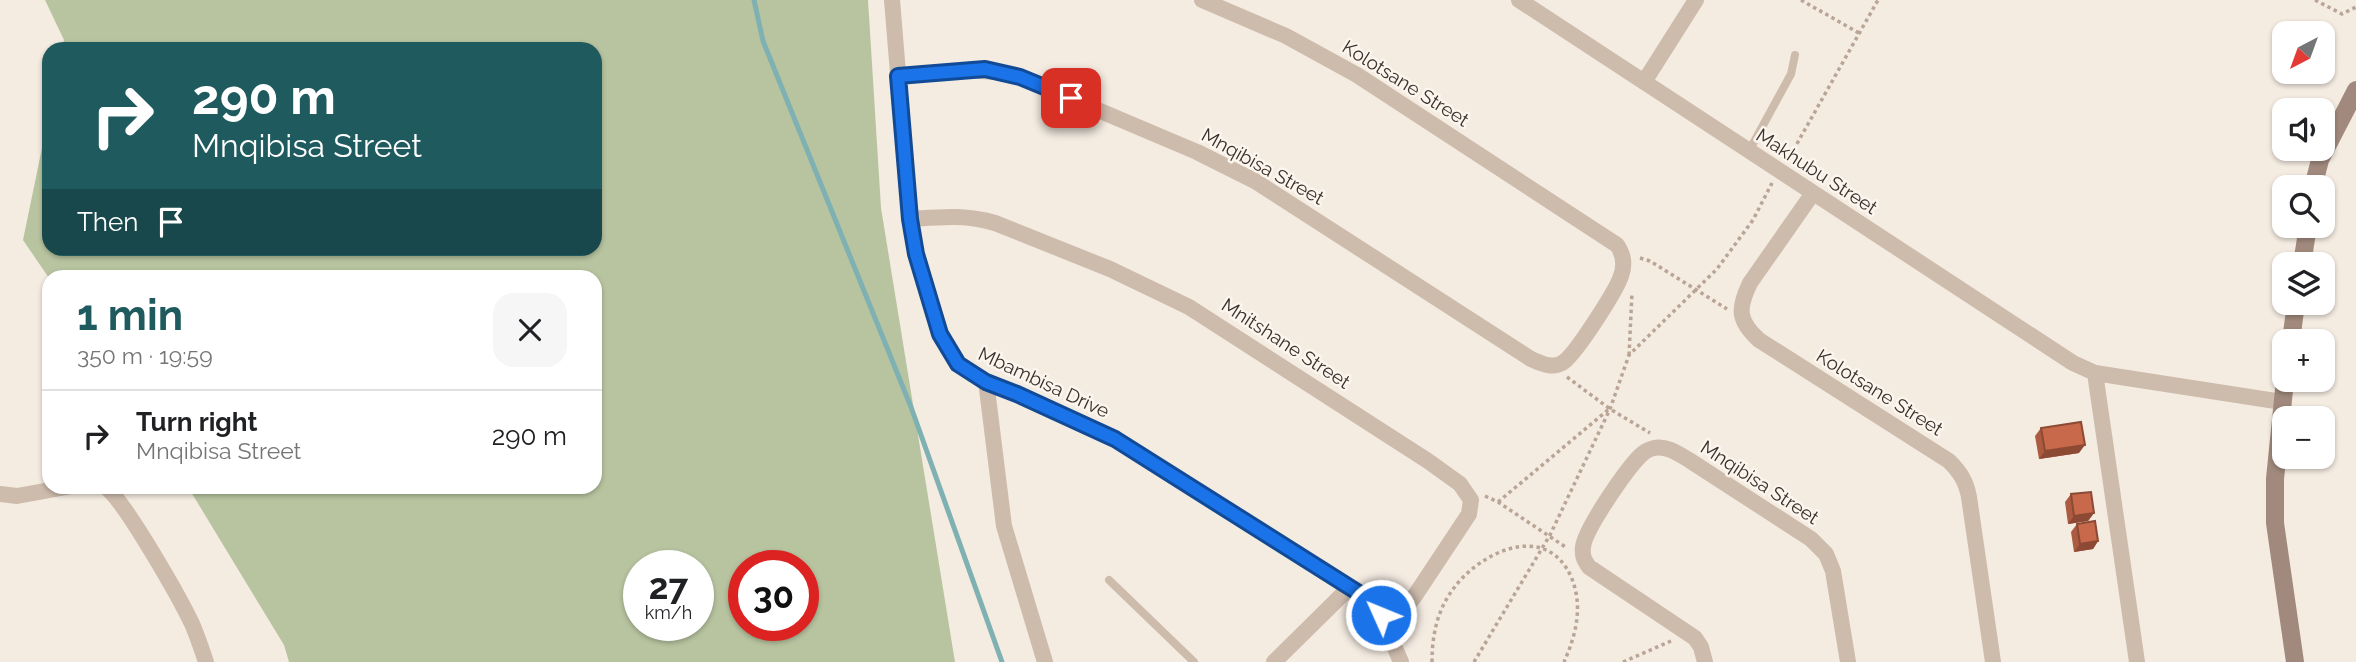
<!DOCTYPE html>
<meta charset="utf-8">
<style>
:root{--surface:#fff;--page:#f6f6f6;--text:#202124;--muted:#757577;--line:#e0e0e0;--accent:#1f5a5e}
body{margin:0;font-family:Raleway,sans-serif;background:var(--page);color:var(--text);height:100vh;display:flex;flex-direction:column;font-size:26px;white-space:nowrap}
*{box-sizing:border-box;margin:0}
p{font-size:23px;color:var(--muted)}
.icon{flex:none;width:38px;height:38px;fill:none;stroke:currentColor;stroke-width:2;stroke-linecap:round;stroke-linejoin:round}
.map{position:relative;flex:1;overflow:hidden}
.side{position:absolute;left:42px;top:270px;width:560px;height:224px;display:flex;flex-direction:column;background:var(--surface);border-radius:21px;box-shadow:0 2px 5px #0004}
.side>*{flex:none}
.banner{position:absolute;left:42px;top:42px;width:560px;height:214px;border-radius:21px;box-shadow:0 2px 5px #0004;background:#1f5a5e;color:#fff;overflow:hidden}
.needle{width:46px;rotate:221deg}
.controls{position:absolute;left:2272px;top:21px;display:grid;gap:14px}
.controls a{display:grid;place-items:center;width:63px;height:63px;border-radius:14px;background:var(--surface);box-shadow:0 2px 5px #0004;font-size:35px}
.speed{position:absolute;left:623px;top:550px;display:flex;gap:14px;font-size:35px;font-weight:700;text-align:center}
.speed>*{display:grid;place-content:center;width:91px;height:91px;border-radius:50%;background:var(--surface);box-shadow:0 2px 5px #0004;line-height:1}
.speed small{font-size:18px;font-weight:400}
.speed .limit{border:10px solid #d22;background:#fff;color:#111}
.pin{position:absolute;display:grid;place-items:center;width:60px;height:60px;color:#fff;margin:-30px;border-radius:14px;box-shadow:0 4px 10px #0006}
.me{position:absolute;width:77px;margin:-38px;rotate:314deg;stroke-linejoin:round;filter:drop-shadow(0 0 5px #0008)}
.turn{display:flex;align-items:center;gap:24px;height:147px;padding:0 35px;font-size:32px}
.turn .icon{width:91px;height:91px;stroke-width:2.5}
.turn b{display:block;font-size:49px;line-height:60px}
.then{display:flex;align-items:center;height:66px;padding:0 35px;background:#0003;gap:14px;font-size:26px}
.round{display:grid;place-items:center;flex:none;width:74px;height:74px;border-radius:21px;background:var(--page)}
.headline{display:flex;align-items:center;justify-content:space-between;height:119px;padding:0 35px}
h1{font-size:42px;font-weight:700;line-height:52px;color:var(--accent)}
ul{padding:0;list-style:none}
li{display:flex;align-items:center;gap:21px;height:91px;padding:0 35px;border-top:2px solid var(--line)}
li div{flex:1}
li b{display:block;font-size:26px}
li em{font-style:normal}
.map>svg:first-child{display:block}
.green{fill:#b8c4a0;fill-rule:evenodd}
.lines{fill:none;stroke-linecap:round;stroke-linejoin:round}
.stream{stroke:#7fb0b2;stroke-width:5}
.path{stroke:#b9a596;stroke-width:3.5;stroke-dasharray:3.5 3.5;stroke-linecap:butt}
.lane{stroke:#cdbbac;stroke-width:8}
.street{stroke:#cdbbac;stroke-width:16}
.secondary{stroke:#a18a7d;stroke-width:18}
.wall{fill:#ac5a40}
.shaded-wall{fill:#8c4a34}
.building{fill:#c8694b;stroke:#8c4a34;stroke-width:2}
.route-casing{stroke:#114b97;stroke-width:18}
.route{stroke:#1a73e8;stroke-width:12}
.labels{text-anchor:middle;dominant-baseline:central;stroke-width:5;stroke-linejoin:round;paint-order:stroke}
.street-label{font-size:19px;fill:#3b302b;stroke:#fbf5ee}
</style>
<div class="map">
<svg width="2356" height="662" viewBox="0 0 2356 662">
<rect width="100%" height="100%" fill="#f4ebe1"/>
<!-- green -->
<path class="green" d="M45 0H868L881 208 955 662H289L284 645 188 487 595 486V276L49 278 23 240 49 114V248H595V49H62L64 40ZM698 565V625H639V565ZM744 565H803V625H744Z"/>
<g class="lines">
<!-- stream -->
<path class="stream" d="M754 0 763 41 911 407 1002 662"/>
<!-- path -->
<path class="path" d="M1801 0 1859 33
M2315 0 2342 14 2356 7
M1790 156 1878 0
M1640 258 1650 261 1727 309
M1629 355 1632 293
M1567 377 1610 409 1650 433
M1485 496 1498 502 1567 548
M1498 502 1608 410
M1432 662C1432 639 1436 615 1449 595 1475 553 1547 518 1572 579 1583 607 1576 635 1564 662
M1474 662 1550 535 1610 409 1629 355 1717 269 1753 220 1772 183
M1623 662 1671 641"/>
<!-- lane -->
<path class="lane" d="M1749 151 1791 74 1795 55
M1109 580 1194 662"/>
<!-- street -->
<path class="street" d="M892 0 910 219 916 254 941 334 958 364 986 381 1115 439 1362 595 1381 616 1401 662
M1519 0 2073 363 2095 373 2282 402
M898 77C940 73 979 65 1020 77L1197 152 1255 181 1531 359C1541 363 1552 369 1562 363 1574 357 1616 291 1621 276 1625 265 1624 255 1617 245L1357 75 1286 36 1202 0
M1644 82 1696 0
M1813 193 1750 283C1738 308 1737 320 1759 340L1949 461C1960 472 1966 481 1969 497L1993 662
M910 219C940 217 966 214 995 223L1110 269 1189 307 1428 461 1460 484 1471 500 1469 514 1414 597 1388 630
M2095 373 2137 662
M986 381 1004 526 1045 662
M104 486C123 497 182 602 193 626 198 638 202 650 206 662
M0 494 17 496 72 486
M1274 662 1350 587
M1705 662 1701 647 1695 638 1589 567C1584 560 1582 556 1583 547 1585 529 1626 470 1640 456 1644 452 1649 449 1654 448 1666 445 1679 454 1689 460L1811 539 1826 554 1833 571 1848 662"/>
<!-- secondary -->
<path class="secondary" d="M2313 187 2320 160 2356 90
M2302 264 2308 226
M2291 341 2296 303
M2285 380 2275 479V523L2295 662"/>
</g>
<!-- wall -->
<path class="wall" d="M2041 428 2079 453 2039 459 2035 436Z
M2071 494 2094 513 2088 521 2068 524 2065 502Z
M2077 524 2098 541 2093 549 2074 552 2071 532Z"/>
<!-- shaded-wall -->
<path class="shaded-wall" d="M2085 445 2079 453 2039 459 2045 451Z
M2094 513 2088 521 2068 524 2074 516Z
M2098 541 2093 549 2074 552 2080 544Z"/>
<!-- building -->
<path class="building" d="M2081 422 2085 445 2045 451 2041 428Z
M2091 492 2094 513 2074 516 2071 494Z
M2095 521 2098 541 2080 544 2077 524Z"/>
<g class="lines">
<!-- route casing -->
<g class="route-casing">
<path id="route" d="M1071 98 1020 77 985 69 898 76 910 219 916 254 940 334 958 364 986 382 1017 394 1115 439 1362 595 1381 615"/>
</g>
<!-- route -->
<use href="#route" class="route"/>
</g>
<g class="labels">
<!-- street labels -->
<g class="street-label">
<text transform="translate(1406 83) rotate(32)">Kolotsane Street</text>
<text transform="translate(1263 166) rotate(29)">Mnqibisa Street</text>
<text transform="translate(1817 171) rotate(33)">Makhubu Street</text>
<text transform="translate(1286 343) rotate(33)">Mnitshane Street</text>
<text transform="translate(1044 382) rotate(25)">Mbambisa Drive</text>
<text transform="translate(1880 392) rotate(32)">Kolotsane Street</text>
<text transform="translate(1760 482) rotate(33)">Mnqibisa Street</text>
</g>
</g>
</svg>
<div class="controls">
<a><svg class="needle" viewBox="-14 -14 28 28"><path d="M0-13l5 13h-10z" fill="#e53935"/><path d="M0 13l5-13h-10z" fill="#757577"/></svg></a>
<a><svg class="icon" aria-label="sound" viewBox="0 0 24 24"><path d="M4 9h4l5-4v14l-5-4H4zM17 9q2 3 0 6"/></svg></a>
<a><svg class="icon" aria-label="search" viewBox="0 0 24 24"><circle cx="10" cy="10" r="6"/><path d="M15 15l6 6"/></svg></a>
<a><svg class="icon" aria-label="layers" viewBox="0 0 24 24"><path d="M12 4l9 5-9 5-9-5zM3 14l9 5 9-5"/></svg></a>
<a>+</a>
<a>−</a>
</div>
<div class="speed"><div>27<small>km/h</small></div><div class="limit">30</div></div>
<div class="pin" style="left:1071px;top:98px;background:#d93025"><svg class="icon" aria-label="arrive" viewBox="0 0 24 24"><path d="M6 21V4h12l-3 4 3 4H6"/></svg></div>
<svg class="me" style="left:1381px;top:615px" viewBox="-20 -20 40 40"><circle r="17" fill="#1a73e8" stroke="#fff" stroke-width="3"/><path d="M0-11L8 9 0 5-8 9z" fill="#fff"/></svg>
<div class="banner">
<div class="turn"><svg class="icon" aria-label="right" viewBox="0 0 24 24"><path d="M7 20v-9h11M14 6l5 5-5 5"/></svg><div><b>290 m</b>Mnqibisa Street</div></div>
<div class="then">Then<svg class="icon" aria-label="arrive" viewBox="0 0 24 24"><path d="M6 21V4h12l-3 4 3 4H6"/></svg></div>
</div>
<section class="side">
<div class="headline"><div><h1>1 min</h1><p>350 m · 19:59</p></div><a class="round"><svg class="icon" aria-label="close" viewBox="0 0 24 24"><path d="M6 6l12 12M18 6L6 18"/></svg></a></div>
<ul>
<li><svg class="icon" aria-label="right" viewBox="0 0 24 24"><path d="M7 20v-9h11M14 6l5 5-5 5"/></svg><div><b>Turn right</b><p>Mnqibisa Street</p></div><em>290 m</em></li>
</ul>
</section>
</div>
